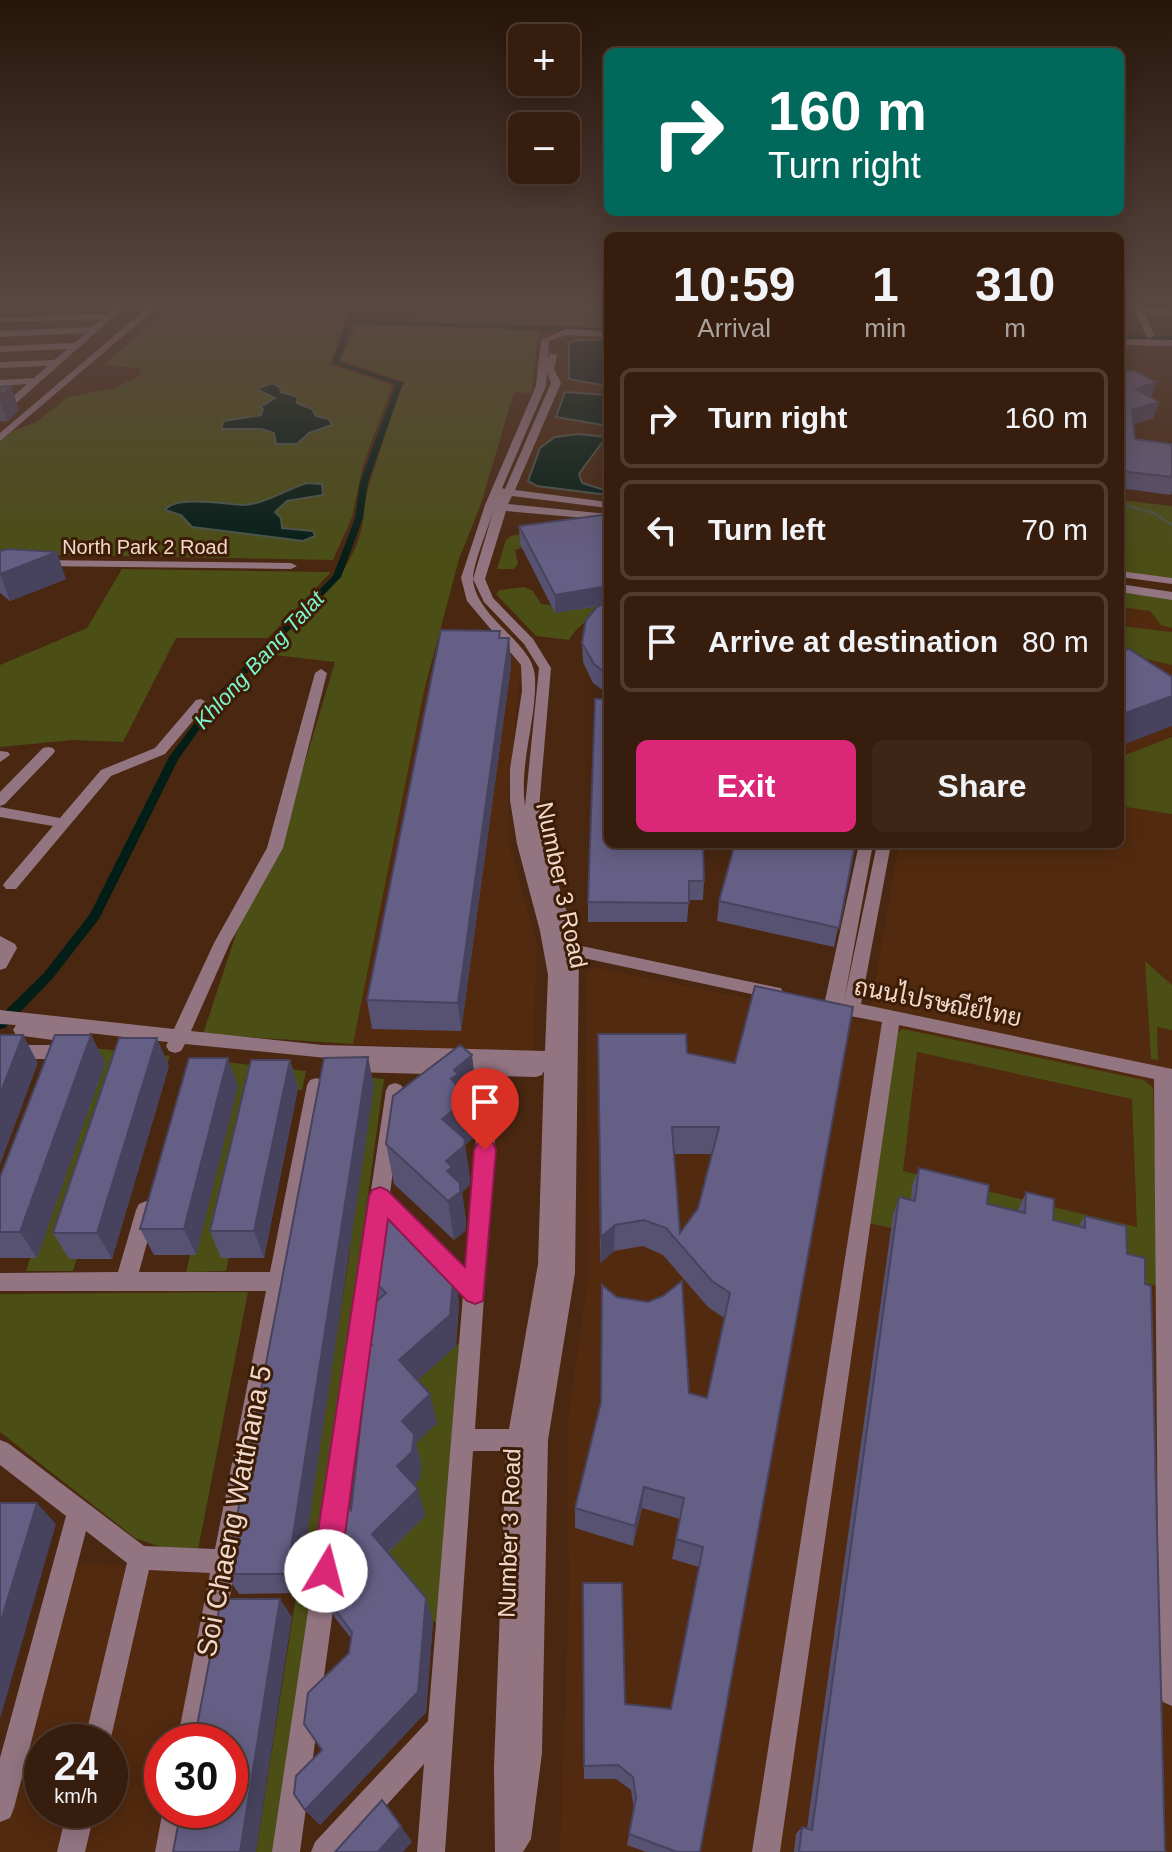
<!DOCTYPE html>
<meta charset="utf-8">
<style>
:root{--surface:#371d0d;--page:#3e2616;--text:#f1f3f6;--muted:#aaa29d;--line:#513b2e;--accent:#db2777}
body{margin:0;font-family:Helvetica,Sarabun,sans-serif;background:var(--page);color:var(--text);height:100vh;display:flex;flex-direction:column;font-size:30px;white-space:nowrap}
*{box-sizing:border-box;margin:0}
p{font-size:26px;color:var(--muted)}
.icon{flex:none;width:44px;height:44px;fill:none;stroke:currentColor;stroke-width:2;stroke-linecap:round;stroke-linejoin:round}
.map{position:relative;flex:1;overflow:hidden}
.sheet{position:absolute;left:604px;top:232px;width:520px;height:616px;display:flex;flex-direction:column;background:var(--surface);border-radius:12px;box-shadow:0 4px 20px #0003,0 0 0 2px var(--line)}
.sheet>*{flex:none}
.top-card{position:absolute;left:604px;top:48px;width:520px;height:168px;border-radius:12px;box-shadow:0 4px 20px #0003,0 0 0 2px var(--line);background:#00695c;color:#fff;overflow:hidden}
.tools{position:absolute;left:508px;top:24px;display:grid;gap:16px}
.tools a{display:grid;place-items:center;width:72px;height:72px;border-radius:12px;background:var(--surface);box-shadow:0 4px 20px #0003,0 0 0 2px var(--line);font-size:40px}
.speed{position:absolute;left:24px;top:1724px;display:flex;gap:16px;font-size:40px;font-weight:700;text-align:center}
.speed>*{display:grid;place-content:center;width:104px;height:104px;border-radius:50%;background:var(--surface);box-shadow:0 4px 20px #0003,0 0 0 2px var(--line);line-height:1}
.speed small{font-size:20px;font-weight:400}
.speed .limit{border:12px solid #d22;background:#fff;color:#111}
.pin{position:absolute;display:grid;place-items:center;width:68px;height:68px;color:#fff;margin:-82px -34px;border-radius:50% 50% 50% 0;rotate:-45deg;box-shadow:0 0 8px #0007}
.pin .icon{rotate:45deg}
.me{position:absolute;width:88px;margin:-44px;rotate:8deg;stroke-linejoin:round;filter:drop-shadow(0 0 6px #0008)}
.turn{display:flex;align-items:center;gap:28px;height:168px;padding:0 32px;font-size:36px}
.turn .icon{width:104px;height:104px;stroke-width:2.5}
.turn b{display:block;font-size:56px;line-height:68px}
.eta{display:flex;justify-content:space-evenly;align-items:center;height:136px;text-align:center}
.eta b{font-size:48px;font-weight:600;line-height:56px}
.action{display:flex;gap:16px;margin-top:auto;padding:16px 32px}
.action a{flex:1;height:92px;border-radius:12px;background:var(--accent);color:#fff;font-size:32px;font-weight:600;line-height:92px;text-align:center}
.action a+a{background:var(--page);color:var(--text)}
ul{padding:0;list-style:none}
li{display:flex;align-items:center;gap:24px;height:100px;margin:0 16px 12px;padding:0 16px;border:4px solid var(--line);border-radius:12px}
li div{flex:1}
li b{display:block;font-size:30px}
li em{font-style:normal}
.map>svg:first-child{display:block}
.built{fill:#522a0f;fill-rule:evenodd}
.green{fill:#4b4e15;fill-rule:evenodd}
.water{fill:#031e16;stroke:#4a564d;stroke-width:2}
.lines{fill:none;stroke-linecap:round;stroke-linejoin:round}
.stream{stroke:#4a564d;stroke-width:2}
.canal{fill:#031e16;fill-rule:evenodd}
.minor{fill:#937581;fill-rule:evenodd}
.wall{fill:#575272;fill-rule:evenodd}
.shaded-wall{fill:#47425d}
.building{fill:#655f85;stroke:#47425d;stroke-width:2;fill-rule:evenodd}
.route{fill:#db2777;stroke:#8e194d;stroke-width:2}
.labels{text-anchor:middle;dominant-baseline:central;stroke-width:6;stroke-linejoin:round;paint-order:stroke}
.far-street-label{font-size:20px;fill:#f0d9cc;stroke:#3e1d06}
.far-water-label{font-size:22px;font-style:italic;fill:#7bf5d0;stroke:#3e1d06}
.street-label{font-size:24px;fill:#f0d9cc;stroke:#3e1d06}
.near-street-label{font-size:28px;fill:#f0d9cc;stroke:#3e1d06}
</style>
<div class="map">
<svg width="1172" height="1852" viewBox="0 0 1172 1852">
<rect width="100%" height="100%" fill="#492711"/>
<!-- built -->
<path class="built" d="M1120 592 1172 600V1852H560L569 1591 567 1425 588 1280 586 971 594 967 868 1023 899 844H1120Z
M438 650 509 651 521 666 508 797V841L537 943 533 1052 353 1044 424 691Z
M73 1564 214 1567 180 1742H162V1810H167L159 1852H0V1823ZM42 1742H110V1810H42Z"/>
<!-- green -->
<path class="green" d="M167 302H352L344 324C326 322 312 317 295 314 250 305 199 302 156 312Z
M432 302H608V330L412 323Z
M192 308 289 315 343 326 330 365 392 385 363 465 352 517 333 560 62 555 0 560V436L36 422 68 397 115 388 139 376 143 369 104 365 165 312Z
M358 323 539 329 531 393 514 392 481 504 459 559 424 691 353 1044 203 1034 242 916 279 849 335 662 265 654C307 612 367 567 364 501L399 391 406 382 340 360Z
M1120 500 1172 506V579L1120 572Z
M590 522 515 550 518 564 514 569H497L506 540 511 536Z
M122 569 331 572 268 638H176L123 742 73 740 0 747V665L87 628Z
M524 587 533 591 541 604 551 605 555 613 602 605C592 620 579 623 569 640L536 636 496 594 500 590Z
M1120 592 1172 599V628L1161 625 1150 611 1120 607Z
M1120 626 1172 632V665L1120 653Z
M1172 737V814L1120 806V757Z
M1145 961 1172 985V1030L1157 1027 1158 1060 1151 1059Z
M903 1029 1144 1080 1153 1088 1158 1286 868 1223 897 1033ZM917 1052 1132 1099 1137 1227 903 1171Z
M73 1046 170 1056 165 1070 135 1071 73 1271H26L92 1066Z
M199 1059 306 1071 302 1090H264L226 1271 186 1272 230 1091Z
M342 1075 384 1079 277 1852H256L350 1251Z
M248 1292 198 1550H169L135 1538 0 1432V1294Z
M459 1343 437 1625 353 1526 336 1541 353 1409 368 1425Z"/>
<!-- water -->
<path class="water" d="M579 340H608V386L569 379V343Z
M272 383 280 387 281 392 298 397 297 403 312 409 316 416 329 419 332 425 309 433 297 444H276L274 433 261 429H221L224 421 261 415 263 409 260 407 275 398 256 389Z
M565 392 608 395V426L556 417Z
M578 434 606 437 579 474 582 483 608 491V495L537 486 528 481 540 448 555 437Z
M307 483 322 484 323 495 287 501 275 512 281 518 282 528 313 531 315 536 303 541 192 527 181 515 165 510C174 495 225 504 242 505 263 505 289 488 307 483Z"/>
<g class="lines">
<!-- stream -->
<path class="stream" d="M1120 504 1154 513 1172 525"/>
<!-- canal -->
<path class="canal" d="M354 302H360L354 320 608 328V332L352 324 339 362 403 383 368 482 363 518 341 577 220 701 179 758 99 919 52 979 5 1028 0 1029V1016L44 973 90 914 169 757 214 697 333 576 355 518 360 482 396 384 332 363Z
M1120 335 1172 336V340L1120 339Z"/>
<!-- minor -->
<path class="minor" d="M53 302H130L14 405H8V401L27 384 0 386V380L34 378 48 366 0 368V362L54 360 68 349 0 352V346L74 343 86 333 0 337V331L92 327 102 319 0 322V318L108 314 118 305 0 308V304Z
M154 302H163L0 441V433Z
M1130 302H1138L1141 309H1172V313H1144L1155 336 1148 338Z
M566 329 608 331V337L567 335 549 341 548 359 550 353 557 355 554 369 561 383 515 490 608 502V508L512 496 508 504 608 514V520L506 511 485 579 493 598 533 639 551 668 539 808 545 841 577 945 775 987 781 988 783 993 781 998 775 999 579 957 575 1273 548 1440 542 1753 531 1839 523 1852H495L494 1767 506 1451H473L445 1852H417L424 1764 344 1852H311L315 1842 428 1721 463 1295 433 1264 430 1257 433 1250 440 1248 447 1250 465 1269 480 1092 483 1087 489 1085 495 1087 498 1092 475 1429H509L538 1264 544 1071 542 1075 536 1077 352 1072 346 1070 343 1065 347 1060 185 1044 181 1051 175 1053 169 1051 166 1046 168 1042 89 1033 91 1037 88 1042 82 1044 16 1035 13 1030 16 1025 0 1024V1010L174 1029 214 943 267 848 315 673 321 669 327 673 283 848 230 943 191 1031 322 1045 545 1051 548 975 540 931 517 844 510 800V769L522 691 521 665 467 601 461 578 485 505 536 386 541 340ZM547 372 551 383 505 489 502 488 546 386ZM494 509 473 579 484 602 524 644 539 668 525 806C519 762 537 720 535 677 534 643 477 619 473 580 472 567 489 525 494 509Z
M1120 339 1172 340V346L1120 345Z
M36 560 291 563 297 566 291 569 36 566 0 569V563Z
M1120 571 1172 578V584L1120 577Z
M1120 584 1172 592V600L1120 592Z
M201 699 208 703 165 754 111 776 16 889H6L3 885 6 881 53 826 0 817V807L60 818 101 770 155 748 196 700Z
M48 747 53 748 55 751 53 754 5 804 0 806V792L43 748Z
M0 751 8 752 10 755 0 762Z
M859 844H873L844 1001 877 844H891L861 1004 1172 1069V1706L1163 1702 1159 1693 1154 1079 899 1025 780 1852H752L882 1022 834 1013 828 1011 824 1005Z
M0 936 15 944 17 948 6 968 0 970Z
M0 1045H57L63 1047C67 1054 65 1063 61 1070L55 1072 49 1070 47 1059H0Z
M316 1078 322 1080 325 1085 203 1742H177L210 1573 149 1570 110 1742H84L127 1563 86 1531 14 1808 10 1818 0 1822V1758L66 1516 0 1465V1440L8 1443 144 1546 215 1549 266 1291H0V1273L118 1272 136 1210 139 1204 146 1201 153 1204 156 1210 139 1272H270L307 1085 310 1080Z
M395 1083 401 1085 404 1090 390 1193 430 1235 433 1241 430 1247 423 1250 416 1247 387 1216 300 1852H272L386 1090 389 1085Z
M67 1810H95L85 1852H57Z
M163 1810H191L183 1852H155Z"/>
</g>
<!-- wall -->
<path class="wall" d="M1120 370 1156 382 1151 398 1159 402 1153 418 1134 424 1135 439 1172 444V491L1171 495 1120 488Z
M11 386 19 410 7 422 0 421V387Z
M608 516V694L593 683 583 662 582 643 600 606 555 613 520 544 519 526Z
M0 551 66 579 10 601 0 593Z
M500 638H509L511 666 461 1031 372 1029 367 1000Z
M608 699 704 881 703 900H689L687 922H588V902Z
M855 844 834 947 717 921 719 901Z
M755 986 700 1852H646L627 1845 634 1809 631 1790 616 1779H584V1766L625 1704 671 1709 699 1567 672 1559 680 1519 642 1508 633 1546 575 1528V1508L689 1393 707 1398 724 1318 708 1307 663 1255 643 1246 614 1251 600 1263 598 1034 735 1063ZM674 1154H712L698 1208 680 1233Z
M91 1035 105 1063 37 1258H0V1177Z
M290 1060 298 1088 264 1258H221L210 1231Z
M169 1066 112 1259H69L53 1233Z
M238 1086 196 1255H154L140 1229Z
M374 1086 298 1593 239 1594 226 1574Z
M477 1096 469 1103 473 1138 465 1145 470 1179 469 1186 462 1192 466 1222 465 1231 454 1240 394 1184 386 1144Z
M919 1168 987 1204 1017 1212 1026 1192 1053 1220 1078 1227 1085 1216 1127 1254 1165 1852H794L796 1834 802 1827 807 1828 893 1215 899 1197 911 1200 912 1186Z
M376 1226 454 1271 459 1303 456 1346 418 1380 437 1423 416 1443 421 1463 420 1479 414 1485 425 1516 388 1553 433 1621 426 1712 320 1825 305 1810 349 1653 351 1638 335 1618 323 1594 343 1548 333 1526 351 1510 362 1418 352 1390 365 1360 363 1352 366 1350 361 1333 376 1302 369 1276 381 1247Z"/>
<!-- shaded-wall -->
<path class="shaded-wall" d="M1156 382 1151 398 1136 389Z
M11 386 19 410 7 422 0 400V396Z
M1159 402 1153 418 1127 426 1132 410Z
M57 552 66 579 10 601 0 574Z
M608 586V604L555 613V595Z
M509 638 511 666 461 1031 458 1003Z
M1172 696V726L1120 746V715Z
M23 1035 38 1063 0 1165V1094Z
M91 1035 105 1063 37 1258 20 1232Z
M157 1038 169 1066 112 1259 97 1233Z
M472 1055 477 1096 469 1103 473 1138 465 1145 470 1179 469 1186 462 1192 466 1222 465 1231 454 1240 448 1201 442 1119 454 1070Z
M368 1057 374 1086 298 1593 287 1574Z
M228 1058 238 1086 196 1255 184 1229Z
M290 1060 298 1088 264 1258 254 1231Z
M615 1225 614 1251 600 1263 601 1237Z
M454 1271 459 1303 456 1346 407 1390 399 1360Z
M430 1394 437 1423 416 1443 421 1463 420 1479 405 1493 397 1466 402 1421Z
M644 1487 642 1508 633 1546 635 1526Z
M418 1489 425 1516 381 1559 372 1534Z
M37 1503 56 1524 0 1719V1624Z
M426 1598 433 1621 426 1712 320 1825 305 1810Z
M280 1599 292 1617 256 1852H240Z
M401 1826 412 1842 403 1852H378Z"/>
<!-- building -->
<path class="building" d="M1120 370 1135 371 1156 382 1136 389 1159 402 1132 410 1135 439 1172 444V477L1120 471Z
M11 386 0 396V387Z
M602 515 608 516V586L555 595 519 526Z
M8 549 57 552 0 574V551Z
M608 601V675L594 664 582 643 586 620 596 608Z
M441 630 500 631 499 638H509L458 1003 367 1000Z
M1129 649 1172 677V696L1120 715V652Z
M595 699H608V844H703L704 881H689V903L588 902Z
M735 844H855L839 928 719 901Z
M755 986 853 1007 700 1852H677L629 1834 636 1798 633 1777 618 1765 584 1766 583 1583H622L625 1704 671 1709 703 1547 676 1539 684 1498 644 1487 635 1526 575 1508 601 1402 602 1285 617 1297 648 1302 663 1296 682 1281 689 1393 707 1398 730 1293 712 1281 666 1228 644 1220 615 1225 601 1237 598 1034H686L687 1053 735 1063ZM672 1127H719L698 1208 680 1233Z
M0 1035H23L0 1094Z
M55 1035H91L20 1232H0V1177Z
M119 1038H157L97 1233H53Z
M460 1045 472 1055 454 1070 458 1074 451 1079 468 1098 442 1119 465 1139 464 1146 446 1161 452 1167 447 1171 460 1183V1192L448 1201 386 1144 393 1096Z
M368 1057 287 1574H226L324 1058Z
M189 1058H228L184 1229H140Z
M251 1060H290L254 1231H210Z
M919 1168 989 1185 987 1204 1025 1213 1026 1192 1054 1199 1053 1220 1085 1228V1216L1126 1226 1127 1254 1145 1258V1284L1151 1286 1165 1852H799L802 1827 812 1830 899 1197 915 1201Z
M384 1202 454 1271 450 1315 399 1360 430 1394 402 1421 414 1434 412 1452 397 1466 418 1489 372 1534 426 1598 418 1692 305 1810 294 1794 296 1776 322 1750 304 1724 308 1693 349 1653 352 1632 323 1594 327 1563 347 1544 333 1526 336 1504 342 1499 351 1510 363 1403 352 1390 356 1369 368 1358 363 1352 372 1345 361 1333 364 1312 386 1293 369 1276 372 1254 385 1243 378 1237 383 1233 376 1226 379 1206Z
M0 1503H37L0 1624Z
M221 1599H280L240 1852H173L181 1810H230V1742H194Z
M382 1800 401 1826 378 1852H335Z"/>
<!-- sky -->
<linearGradient id="sky" x2="0" y2="1"><stop stop-color="#281509"/><stop offset="0.54" stop-color="#594743"/><stop offset="1" stop-color="#594743" stop-opacity="0"/></linearGradient>
<rect width="1172" height="561" fill="url(#sky)"/>
<!-- route -->
<path class="route" d="M485 1141 493 1143 496 1150 483 1301 475 1304 467 1301 388 1219 340 1571 336 1581 326 1585 316 1581 312 1571 369 1196 372 1190 380 1187 387 1190 465 1267 474 1150 478 1143Z"/>
<g class="labels">
<!-- far-street labels -->
<g class="far-street-label">
<text x="145" y="547">North Park 2 Road</text>
</g>
<!-- far-water labels -->
<g class="far-water-label">
<text transform="translate(259 660) rotate(-47)">Khlong Bang Talat</text>
</g>
<!-- street labels -->
<g class="street-label">
<text transform="translate(562 885) rotate(78)">Number 3 Road</text>
<text transform="translate(938 1002) rotate(11)">ถนนไปรษณีย์ไทย</text>
<text transform="translate(509 1533) rotate(-88)">Number 3 Road</text>
</g>
<!-- near-street labels -->
<g class="near-street-label">
<text transform="translate(234 1511) rotate(-79)">Soi Chaeng Watthana 5</text>
</g>
</g>
</svg>
<div class="tools">
<a>+</a>
<a>−</a>
</div>
<div class="speed"><div>24<small>km/h</small></div><div class="limit">30</div></div>
<div class="pin" style="left:485px;top:1150px;background:#d93025"><svg class="icon" aria-label="arrive" viewBox="0 0 24 24"><path d="M6 21V4h12l-3 4 3 4H6"/></svg></div>
<svg class="me" style="left:326px;top:1571px" viewBox="-20 -20 40 40"><circle r="19" fill="#fff"/><path d="M0-13L10 11 0 6-10 11z" fill="#db2777"/></svg>
<div class="top-card">
<div class="turn"><svg class="icon" aria-label="right" viewBox="0 0 24 24"><path d="M7 20v-9h11M14 6l5 5-5 5"/></svg><div><b>160 m</b>Turn right</div></div>
</div>
<section class="sheet">
<div class="eta">
<div><b>10:59</b><p>Arrival</p></div>
<div><b>1</b><p>min</p></div>
<div><b>310</b><p>m</p></div>
</div>
<ul>
<li><svg class="icon" aria-label="right" viewBox="0 0 24 24"><path d="M7 20v-9h11M14 6l5 5-5 5"/></svg><div><b>Turn right</b></div><em>160 m</em></li>
<li><svg class="icon" aria-label="left" viewBox="0 0 24 24"><path d="M17 20v-9H6M10 6l-5 5 5 5"/></svg><div><b>Turn left</b></div><em>70 m</em></li>
<li><svg class="icon" aria-label="arrive" viewBox="0 0 24 24"><path d="M6 21V4h12l-3 4 3 4H6"/></svg><div><b>Arrive at destination</b></div><em>80 m</em></li>
</ul>
<div class="action"><a>Exit</a><a>Share</a></div>
</section>
</div>
